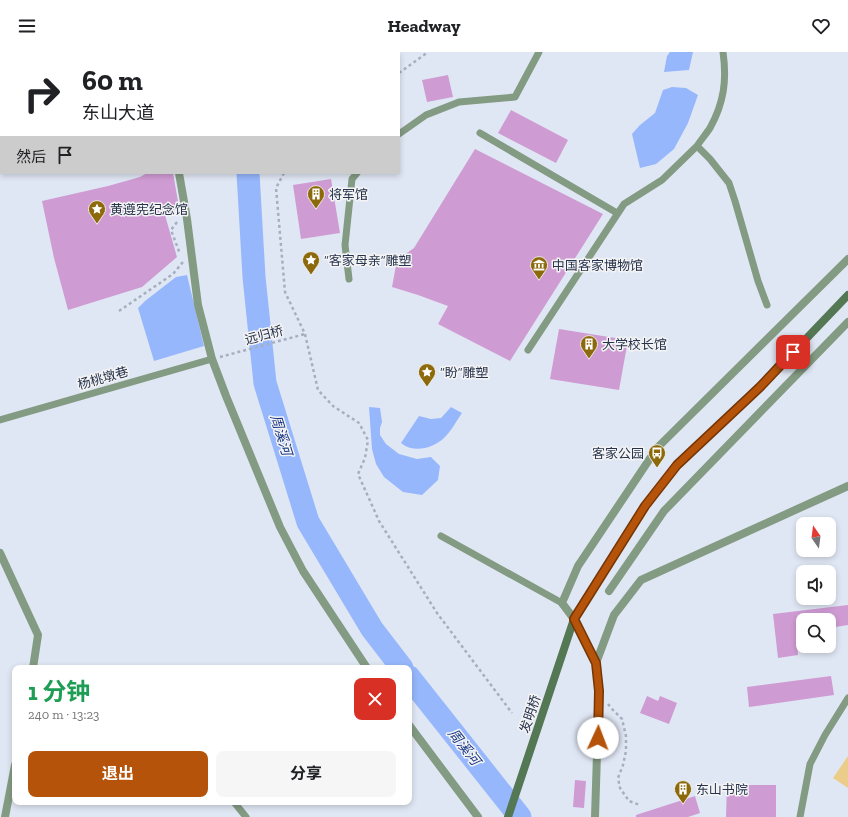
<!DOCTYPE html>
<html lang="zh">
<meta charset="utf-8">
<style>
:root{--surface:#fff;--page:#f6f6f6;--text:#202124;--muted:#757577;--accent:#b45309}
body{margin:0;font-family:"Zilla Slab","Noto Sans SC",serif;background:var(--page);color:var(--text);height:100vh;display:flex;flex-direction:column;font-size:15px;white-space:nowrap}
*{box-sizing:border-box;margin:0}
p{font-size:13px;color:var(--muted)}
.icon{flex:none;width:22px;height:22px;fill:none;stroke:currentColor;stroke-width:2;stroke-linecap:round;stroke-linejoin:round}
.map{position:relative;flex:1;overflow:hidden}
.side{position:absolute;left:12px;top:613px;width:400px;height:140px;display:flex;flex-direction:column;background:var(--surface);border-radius:8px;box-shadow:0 2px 6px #0003}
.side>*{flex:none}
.hud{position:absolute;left:0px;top:0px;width:400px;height:122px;box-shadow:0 2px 6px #0003;background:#fff;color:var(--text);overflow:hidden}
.needle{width:26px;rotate:346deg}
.fabs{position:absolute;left:796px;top:465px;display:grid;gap:8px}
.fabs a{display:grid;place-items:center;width:40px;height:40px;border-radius:8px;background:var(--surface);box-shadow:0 2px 6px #0003;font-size:20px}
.pin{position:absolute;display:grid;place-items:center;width:34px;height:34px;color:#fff;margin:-17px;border-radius:8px;box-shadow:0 2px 6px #0006}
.me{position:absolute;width:44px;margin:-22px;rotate:2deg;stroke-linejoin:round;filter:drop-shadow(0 0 3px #0008)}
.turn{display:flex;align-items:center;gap:14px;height:84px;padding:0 16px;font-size:18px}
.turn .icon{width:52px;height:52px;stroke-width:2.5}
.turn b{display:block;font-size:28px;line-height:34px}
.then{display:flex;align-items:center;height:38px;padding:0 16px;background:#0003;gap:8px;font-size:15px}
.round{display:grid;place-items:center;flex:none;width:42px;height:42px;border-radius:8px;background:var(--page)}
.summary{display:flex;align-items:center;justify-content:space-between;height:68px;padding:0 16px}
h1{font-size:24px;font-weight:700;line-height:30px;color:#1e9e55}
.button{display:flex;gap:8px;margin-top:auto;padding:8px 16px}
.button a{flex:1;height:46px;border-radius:8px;background:var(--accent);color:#fff;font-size:16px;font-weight:700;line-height:46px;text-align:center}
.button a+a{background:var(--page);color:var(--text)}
header{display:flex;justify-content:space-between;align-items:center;height:52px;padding:0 16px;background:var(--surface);font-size:18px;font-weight:700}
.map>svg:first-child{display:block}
.green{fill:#eccc89}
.water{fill:#96b7fc}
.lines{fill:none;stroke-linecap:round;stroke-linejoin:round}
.river{stroke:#96b7fc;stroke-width:23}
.building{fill:#cf9bd3}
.path{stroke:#a6afc0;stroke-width:2.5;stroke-dasharray:3 3;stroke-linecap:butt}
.lane{stroke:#849b83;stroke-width:7}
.street{stroke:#849b83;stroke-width:8}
.secondary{stroke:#547754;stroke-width:8}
.route-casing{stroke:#753606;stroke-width:10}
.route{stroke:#b45309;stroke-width:7}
.labels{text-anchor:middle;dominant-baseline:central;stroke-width:3;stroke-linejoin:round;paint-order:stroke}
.poi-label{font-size:13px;fill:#28344e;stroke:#f4f4f4;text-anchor:start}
.street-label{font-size:13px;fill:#28344e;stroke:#f4f4f4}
.water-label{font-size:14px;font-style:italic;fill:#1a3886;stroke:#f4f4f4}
</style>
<header><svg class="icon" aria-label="menu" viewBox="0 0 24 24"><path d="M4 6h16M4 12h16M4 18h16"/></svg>Headway<svg class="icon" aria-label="heart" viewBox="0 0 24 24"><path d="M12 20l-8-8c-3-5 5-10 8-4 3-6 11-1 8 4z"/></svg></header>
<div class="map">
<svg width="848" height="765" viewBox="0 0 848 765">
<rect width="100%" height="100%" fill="#e0e7f4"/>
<!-- green -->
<path class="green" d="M848 704V736L833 726Z"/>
<!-- water -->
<path class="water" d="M670 0H693L689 18 664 20 667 4Z
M672 35 686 36 698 43 688 71 674 97 656 112 640 116 632 82 640 73 655 61 663 38Z
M187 223 204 294 154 309 138 256 145 249 176 225Z
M369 355 380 356 382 370 380 376V383L386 392 399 402 417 407 431 405 440 414 438 428 422 443 403 440 384 425 376 412 372 397Z
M451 355 462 361C457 368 452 378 445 385 434 396 414 402 401 391L419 364 431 367 441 366Z"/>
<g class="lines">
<!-- river -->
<path class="river" d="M373 1 374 0
M248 121 254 225 265 331 308 470 372 577 402 616
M409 625 520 765"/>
</g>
<!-- building -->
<path class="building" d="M448 23 453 45 427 50 422 28Z
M511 58 568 88 556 111 498 81Z
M475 97 603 162 510 309 438 272 448 254 418 243 392 235 397 208 414 196Z
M147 121H173L179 155 165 163 177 205 142 235 68 258 54 206 42 149 108 134 140 125Z
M331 127 340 181 301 187 293 133Z
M559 277 628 288 619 338 550 327Z
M848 553V573L829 576V568H803V579L796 580 798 603 778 606 773 562Z
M831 624 834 643 749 655 747 635Z
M647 644 658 649 660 644 677 651 669 672 640 661Z
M575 728 586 729 584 756 573 755Z
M727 733H776V765H726Z
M695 744 700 761 688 765H636V763Z"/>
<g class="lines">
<!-- path -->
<path class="path" d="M399 21 428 0
M284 121 276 136 285 240 305 282 318 338 333 354 359 371 368 388 365 406 358 422 379 469 437 561 512 661
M177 170 171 178 180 202
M119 259 173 222 183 210
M220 305 305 282
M608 652 612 657 622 667 626 684V699L623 713 618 726 620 736 629 749 640 753"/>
<!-- lane -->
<path class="lane" d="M723 0C727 28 724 51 710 76 706 82 701 88 697 94L710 107 729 131 735 149 758 229 767 253
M480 81 617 161
M399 82 426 63 459 50 515 45 539 0
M349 227 345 193 352 127 357 121
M528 298 624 152 662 128 697 94
M0 368 212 307
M441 484 562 551
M234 750 246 765
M800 765 810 712 825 683 848 646"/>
<!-- street -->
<path class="street" d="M38 0 39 1
M0 37H1
M179 121 187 167 198 253 212 307 226 344 280 475 303 519 367 616
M0 501 38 583 33 616
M609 539 664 459 848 270
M596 611 614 563 641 528 848 434
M409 673 478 765
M5 765 15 713
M595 765 599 639 596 611 574 567 562 551 578 514 657 396 848 207"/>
<!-- secondary -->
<path class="secondary" d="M164 1 165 0
M508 765 574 567 645 454 677 413 760 335 848 243"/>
</g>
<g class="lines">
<!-- route casing -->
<g class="route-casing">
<path id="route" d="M598 686 599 639 596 611 574 567 645 454 677 413 760 335 793 300"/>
</g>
<!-- route -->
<use href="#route" class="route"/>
</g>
<!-- icons -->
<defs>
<g id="building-pin" transform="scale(0.9)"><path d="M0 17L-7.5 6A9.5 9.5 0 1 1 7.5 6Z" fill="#8c690a" stroke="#f4f4f4"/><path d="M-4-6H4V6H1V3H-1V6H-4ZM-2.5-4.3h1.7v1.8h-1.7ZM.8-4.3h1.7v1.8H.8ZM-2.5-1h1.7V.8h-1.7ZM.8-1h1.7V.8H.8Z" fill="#fff"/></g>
<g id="sight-pin" transform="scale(0.9)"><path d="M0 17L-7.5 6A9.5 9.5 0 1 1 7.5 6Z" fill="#8c690a" stroke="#f4f4f4"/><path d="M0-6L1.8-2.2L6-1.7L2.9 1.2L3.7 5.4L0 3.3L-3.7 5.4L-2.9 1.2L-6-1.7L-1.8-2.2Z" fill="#fff"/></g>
<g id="museum-pin" transform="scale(0.9)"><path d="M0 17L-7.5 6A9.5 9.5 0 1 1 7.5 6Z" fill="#8c690a" stroke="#f4f4f4"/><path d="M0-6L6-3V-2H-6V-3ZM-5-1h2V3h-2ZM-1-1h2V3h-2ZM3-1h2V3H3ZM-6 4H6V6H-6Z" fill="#fff"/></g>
<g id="bus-pin" transform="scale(0.9)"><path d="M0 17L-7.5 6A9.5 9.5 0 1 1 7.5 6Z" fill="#8c690a" stroke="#f4f4f4"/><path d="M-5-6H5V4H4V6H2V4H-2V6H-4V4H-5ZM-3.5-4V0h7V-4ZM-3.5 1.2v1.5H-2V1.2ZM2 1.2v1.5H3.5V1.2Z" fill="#fff"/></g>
</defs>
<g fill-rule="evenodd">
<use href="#building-pin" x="316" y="142"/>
<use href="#sight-pin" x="97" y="157"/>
<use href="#sight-pin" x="311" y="208"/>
<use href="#museum-pin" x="539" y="213"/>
<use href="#building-pin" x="589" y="292"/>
<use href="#sight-pin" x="427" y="320"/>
<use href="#bus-pin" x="657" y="401"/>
<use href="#building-pin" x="683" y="737"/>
</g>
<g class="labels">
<!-- poi labels -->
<g class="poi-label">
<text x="329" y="142">将军馆</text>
<text x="110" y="157">黄遵宪纪念馆</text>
<text x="324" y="208">“客家母亲”雕塑</text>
<text x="552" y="213">中国客家博物馆</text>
<text x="602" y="292">大学校长馆</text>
<text x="440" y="320">“盼”雕塑</text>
<text x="644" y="401" text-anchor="end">客家公园</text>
<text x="696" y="737">东山书院</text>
</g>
<!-- street labels -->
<g class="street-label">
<text transform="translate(264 283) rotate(-15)">远归桥</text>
<text transform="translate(103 326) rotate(-16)">杨桃墩巷</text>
<text transform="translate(530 662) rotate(-71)">发明桥</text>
</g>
<!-- water labels -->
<g class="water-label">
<text transform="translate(281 383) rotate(73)">周溪河</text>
<text transform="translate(464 695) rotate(52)">周溪河</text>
</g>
</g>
</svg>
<div class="fabs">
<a><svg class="needle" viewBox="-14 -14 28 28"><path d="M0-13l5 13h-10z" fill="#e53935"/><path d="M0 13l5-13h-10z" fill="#757577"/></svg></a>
<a><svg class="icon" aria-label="sound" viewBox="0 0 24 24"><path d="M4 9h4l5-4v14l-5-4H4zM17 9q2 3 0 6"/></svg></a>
<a><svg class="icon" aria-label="search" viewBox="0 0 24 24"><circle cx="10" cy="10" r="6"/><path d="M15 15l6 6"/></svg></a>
</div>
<div class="pin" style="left:793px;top:300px;background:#d93025"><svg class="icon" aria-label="arrive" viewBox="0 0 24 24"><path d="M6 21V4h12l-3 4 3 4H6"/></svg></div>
<svg class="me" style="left:598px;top:686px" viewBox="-20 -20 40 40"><circle r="19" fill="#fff"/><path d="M0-13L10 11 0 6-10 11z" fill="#b45309"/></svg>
<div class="hud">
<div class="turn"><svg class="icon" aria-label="right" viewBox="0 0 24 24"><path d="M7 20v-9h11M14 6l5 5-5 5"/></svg><div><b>60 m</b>东山大道</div></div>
<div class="then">然后<svg class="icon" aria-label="arrive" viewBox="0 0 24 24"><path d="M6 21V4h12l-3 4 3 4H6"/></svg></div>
</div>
<section class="side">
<div class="summary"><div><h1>1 分钟</h1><p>240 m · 13:23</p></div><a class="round" style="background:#d93025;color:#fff"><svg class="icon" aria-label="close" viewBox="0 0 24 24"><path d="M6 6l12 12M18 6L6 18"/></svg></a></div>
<div class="button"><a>退出</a><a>分享</a></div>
</section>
</div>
